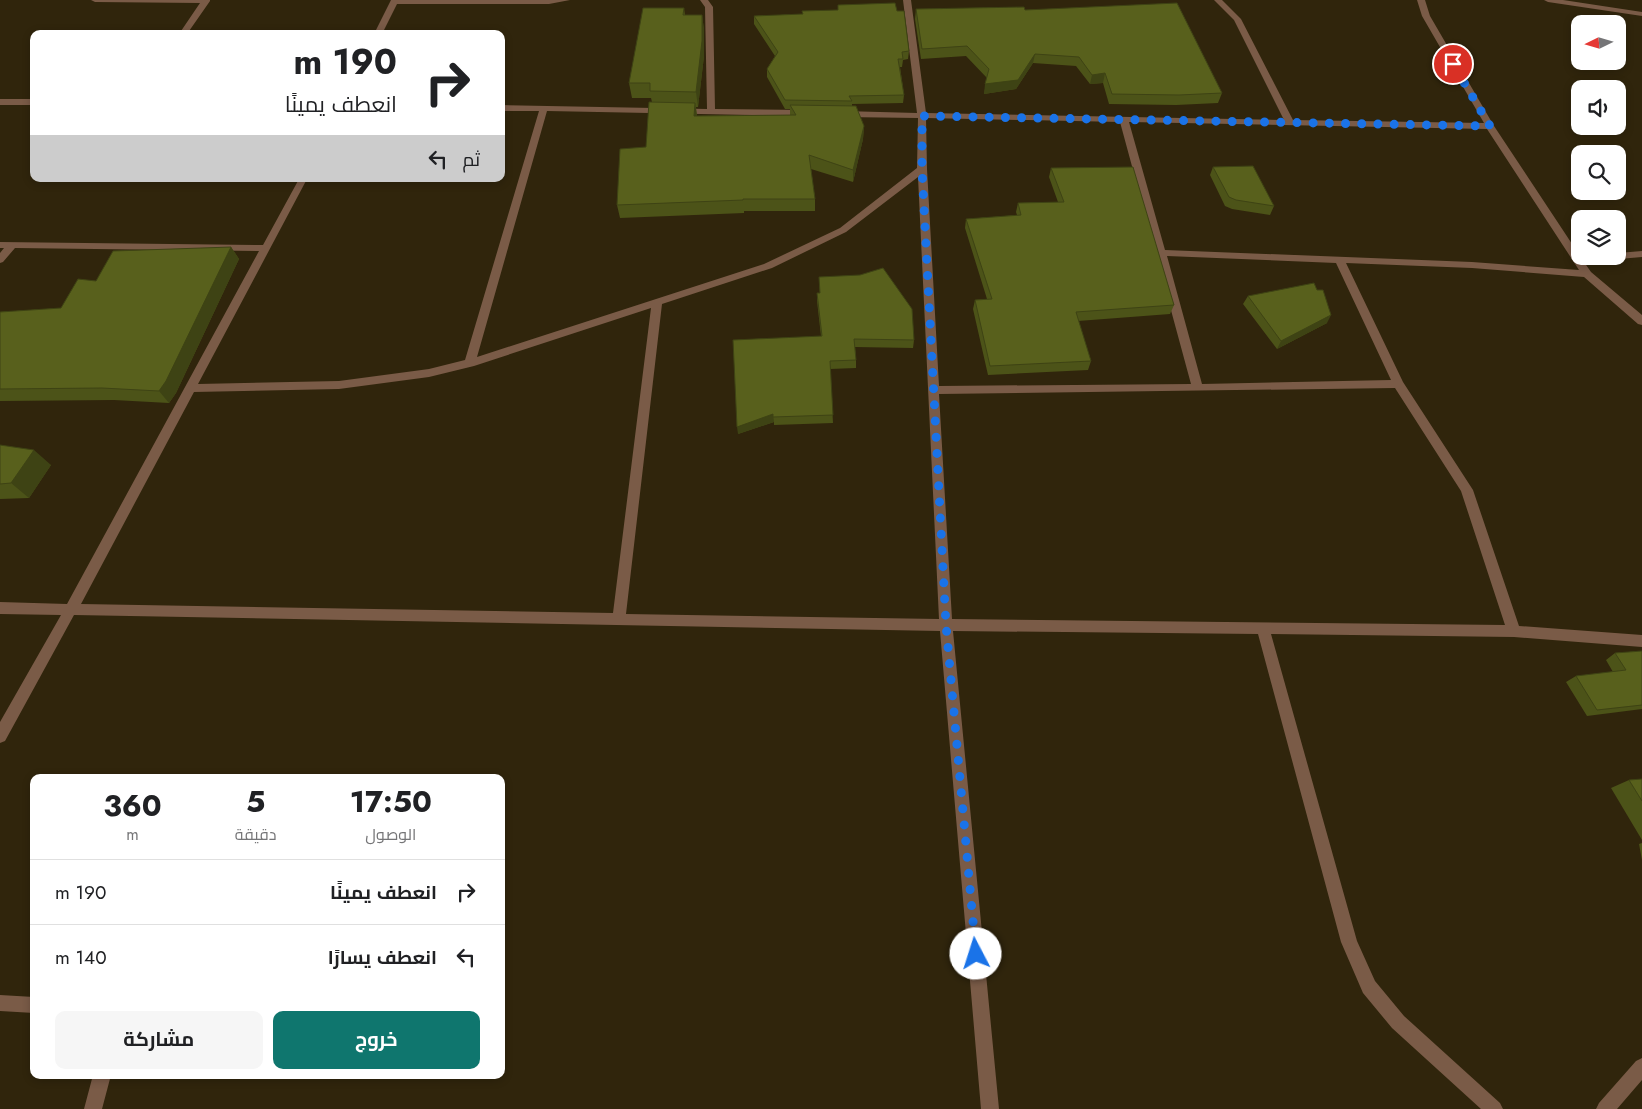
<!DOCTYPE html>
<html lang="ar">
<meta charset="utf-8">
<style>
:root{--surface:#fff;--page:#f6f6f6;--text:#202124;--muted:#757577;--line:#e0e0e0;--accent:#0f766e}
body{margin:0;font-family:Jost,Cairo,sans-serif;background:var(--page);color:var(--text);direction:rtl;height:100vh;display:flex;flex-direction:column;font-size:19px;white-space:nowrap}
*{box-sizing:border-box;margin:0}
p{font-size:16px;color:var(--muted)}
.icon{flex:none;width:28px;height:28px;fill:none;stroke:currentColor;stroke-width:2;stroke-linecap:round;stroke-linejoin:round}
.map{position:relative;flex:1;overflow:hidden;direction:ltr}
.drawer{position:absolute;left:30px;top:774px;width:475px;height:305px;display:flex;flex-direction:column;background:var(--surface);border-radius:10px;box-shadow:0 2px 8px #0003;direction:rtl}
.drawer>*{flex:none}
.guide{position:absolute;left:30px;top:30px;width:475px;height:152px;border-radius:10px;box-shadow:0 2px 8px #0003;direction:rtl;background:#fff;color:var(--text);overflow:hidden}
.needle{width:32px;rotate:265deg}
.fabs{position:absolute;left:1571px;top:15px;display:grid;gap:10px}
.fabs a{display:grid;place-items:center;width:55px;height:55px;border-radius:10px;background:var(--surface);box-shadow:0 2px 8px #0003;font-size:25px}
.pin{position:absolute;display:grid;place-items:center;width:42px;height:42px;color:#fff;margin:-21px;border:2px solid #fff;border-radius:50%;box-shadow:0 1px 5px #0007}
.me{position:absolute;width:55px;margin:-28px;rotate:355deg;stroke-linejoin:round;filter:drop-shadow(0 0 4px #0008)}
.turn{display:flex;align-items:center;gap:18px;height:105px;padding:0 25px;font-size:22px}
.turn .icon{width:65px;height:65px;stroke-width:2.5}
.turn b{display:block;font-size:35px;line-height:42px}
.then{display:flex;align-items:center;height:48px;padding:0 25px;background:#0003;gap:10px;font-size:19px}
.eta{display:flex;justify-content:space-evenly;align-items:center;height:85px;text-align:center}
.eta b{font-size:30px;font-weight:700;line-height:35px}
.action{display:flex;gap:10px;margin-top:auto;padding:10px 25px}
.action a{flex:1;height:58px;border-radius:10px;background:var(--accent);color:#fff;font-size:20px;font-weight:700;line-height:58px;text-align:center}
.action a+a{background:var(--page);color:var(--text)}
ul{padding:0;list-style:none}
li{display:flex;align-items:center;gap:15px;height:65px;padding:0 25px;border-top:1px solid var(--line)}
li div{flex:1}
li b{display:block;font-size:19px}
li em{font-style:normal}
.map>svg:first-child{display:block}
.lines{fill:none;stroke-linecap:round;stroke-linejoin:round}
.street{fill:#7a5b47;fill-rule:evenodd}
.wall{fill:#4c5318}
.shaded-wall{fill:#3e4314}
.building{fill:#58601c;stroke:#3e4314}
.route{stroke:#1a73e8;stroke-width:9;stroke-dasharray:0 16.2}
</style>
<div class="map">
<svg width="1642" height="1109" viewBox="0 0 1642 1109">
<rect width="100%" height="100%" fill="#30250c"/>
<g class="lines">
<!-- street -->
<path class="street" d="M91 0H210V1L187 34H179L200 3 95 2Z
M391 0H570L549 4H397L382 34H374Z
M700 0H708L713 7 715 109 805 110 809 113 805 116 547 111 477 357 764 264 840 228 917 168 918 118 843 117 839 114 843 111 917 113 903 0H911L926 113 1284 120 1234 20 1214 0H1222L1241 19 1293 120 1484 123 1422 16 1417 0H1425L1430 16 1494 126 1580 256H1618V253L1642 251V257L1584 262 1591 272 1642 315V325L1638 324 1584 277 1472 268 1346 263 1403 382 1473 490 1519 626 1642 635V647L1514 637 1271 634 1357 941 1375 981 1404 1016 1500 1103 1503 1109H1481L1392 1028 1363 993 1341 942 1258 634 953 631 999 1109H981L940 631 74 615 5 741 0 743V722L61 615 0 614V602L67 604 259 251 15 248 3 262 0 263V253L4 248H0V242L263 245 299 179H307L198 384 339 381 429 369 465 360 539 111H501V105L707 109 705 7ZM926 118 1120 122 1191 384 939 386 927 169ZM1129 122 1487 129 1579 270 1472 262 1165 250ZM918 177 939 619 626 614 662 304 772 268 846 232ZM1167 256 1336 263 1391 380 1202 384ZM651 308 613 613 81 604 194 392 339 389 429 377 474 366ZM1395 388 1461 491 1505 625 952 619 939 394Z
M1544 0H1563L1642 12V16L1548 2Z
M0 99H34V105H0Z
M0 995 34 997V1013L0 1011Z
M1642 1058V1080L1617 1109H1596L1599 1103 1636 1061Z
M93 1075H111L102 1109H84Z"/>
</g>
<!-- wall -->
<path class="wall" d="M838 5 909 51 908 59 903 60 902 67H900L904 95 903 103 852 104V106L864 126 863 139 853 182 811 169 815 199V211H744V213L620 218 617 205 646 147 652 102 651 98H632L629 83 684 8 685 15H702L704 30V56L698 107H696L697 116 790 115V109H785L767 77V69L775 56 754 24V16L802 14 838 10Z
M916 9 1025 10 1222 93 1218 103 1176 105 1109 104 1103 83 1090 84 1076 66 1033 63 1016 89 984 94 987 78 966 56 921 59 915 19Z
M1213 167 1274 206 1270 215 1232 209 1225 206 1210 175Z
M1051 168 1174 305 1170 314 1078 321 1091 361 1088 370 988 375 973 309 975 300 987 299 965 228 966 219 1017 215 1016 212 1018 203 1058 202 1049 177Z
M231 247 239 259 176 393 169 403 114 400 0 401V312L61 308 96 281Z
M819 277 914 340 913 348 855 347 856 360V368L830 369 833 423 774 425V422L738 434 821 336 817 301V293H820Z
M1248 296 1327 323 1277 349 1243 304Z
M0 445 51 465 29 498 0 499Z
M1642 651V709L1587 716 1566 682 1576 676 1613 672 1606 660 1615 653Z
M1642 779V840L1611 788 1629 780Z
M1642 843V860L1639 844Z"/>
<!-- shaded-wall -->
<path class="shaded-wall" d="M702 15 704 30V56L698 107 696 92Z
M1035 54 1033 63 1016 89 984 94 985 84Z
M1105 73 1103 83 1090 84 1092 75Z
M695 103 697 116 695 129 694 116Z
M864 126 863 139 853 182V170Z
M231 247 239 259 176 393 169 403 159 391Z
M1331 315 1327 323 1277 349 1281 341Z
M773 414 774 422 738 434 737 427Z
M34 450 51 465 29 498 11 483Z"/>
<!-- building -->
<path class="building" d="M895 3 897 11H904L909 51 902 52 903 59H898L904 95 849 96 852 101 785 100 767 69 778 52 754 16 803 14 802 11 838 10V5Z
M1177 3 1222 93 1179 95 1112 94 1105 73 1092 75 1079 57 1035 54 1018 80 985 84 989 69 967 46 922 49 916 9 1024 7 1025 10Z
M643 8H684L683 15H702V41L696 92 650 91V83H629Z
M649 102 695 103 694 116 796 115 790 105 856 106 864 126 853 170 809 155 815 199H743V200L617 205 620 149 646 147Z
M1253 166 1274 206 1236 200 1229 197 1213 167Z
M1133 167 1174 305 1076 312 1091 361 990 366 975 300 992 299 966 219 1021 215 1018 203 1064 202 1051 168Z
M231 247 166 381 159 391 102 388 0 389V312L61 308 78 279 96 281 113 251Z
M883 268 912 309 914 340 854 339 856 360 830 361 833 415 773 417V414L737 427 733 340 822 336 817 293H820L819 277 860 275Z
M1314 283 1317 290H1323L1331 315 1281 341 1248 296Z
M0 445 34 450 11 483 0 484Z
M1642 651V705L1597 710 1576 676 1626 670 1615 653Z
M1642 779V801L1629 780Z"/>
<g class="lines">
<!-- route -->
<path class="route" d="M976 954 946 625 922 169V116L1490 126 1453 64"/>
</g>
</svg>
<div class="fabs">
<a><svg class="needle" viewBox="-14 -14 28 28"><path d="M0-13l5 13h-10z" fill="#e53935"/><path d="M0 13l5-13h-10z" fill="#757577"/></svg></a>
<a><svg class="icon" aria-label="sound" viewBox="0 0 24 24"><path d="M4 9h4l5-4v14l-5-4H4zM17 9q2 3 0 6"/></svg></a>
<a><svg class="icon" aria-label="search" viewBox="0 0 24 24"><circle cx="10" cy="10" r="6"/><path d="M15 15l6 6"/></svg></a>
<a><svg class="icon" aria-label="layers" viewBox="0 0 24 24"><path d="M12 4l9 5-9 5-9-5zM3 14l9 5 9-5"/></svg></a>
</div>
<div class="pin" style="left:1453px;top:64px;background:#d93025"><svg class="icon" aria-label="arrive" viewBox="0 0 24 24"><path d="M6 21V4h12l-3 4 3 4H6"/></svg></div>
<svg class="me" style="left:976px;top:954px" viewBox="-20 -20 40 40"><circle r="19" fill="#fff"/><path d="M0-13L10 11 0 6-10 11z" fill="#1a73e8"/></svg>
<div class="guide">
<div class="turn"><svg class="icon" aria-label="right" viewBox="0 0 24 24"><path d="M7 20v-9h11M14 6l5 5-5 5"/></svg><div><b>190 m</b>انعطف يمينًا</div></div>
<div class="then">ثم<svg class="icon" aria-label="left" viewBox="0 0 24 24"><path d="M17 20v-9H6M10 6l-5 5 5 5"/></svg></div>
</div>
<section class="drawer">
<div class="eta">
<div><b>17:50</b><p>الوصول</p></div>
<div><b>5</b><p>دقيقة</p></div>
<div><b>360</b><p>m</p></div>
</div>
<ul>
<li><svg class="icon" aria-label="right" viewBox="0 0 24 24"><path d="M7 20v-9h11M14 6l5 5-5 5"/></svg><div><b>انعطف يمينًا</b></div><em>190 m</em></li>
<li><svg class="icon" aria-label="left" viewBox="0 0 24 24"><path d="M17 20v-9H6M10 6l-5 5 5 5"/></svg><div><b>انعطف يسارًا</b></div><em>140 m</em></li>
</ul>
<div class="action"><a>خروج</a><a>مشاركة</a></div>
</section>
</div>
